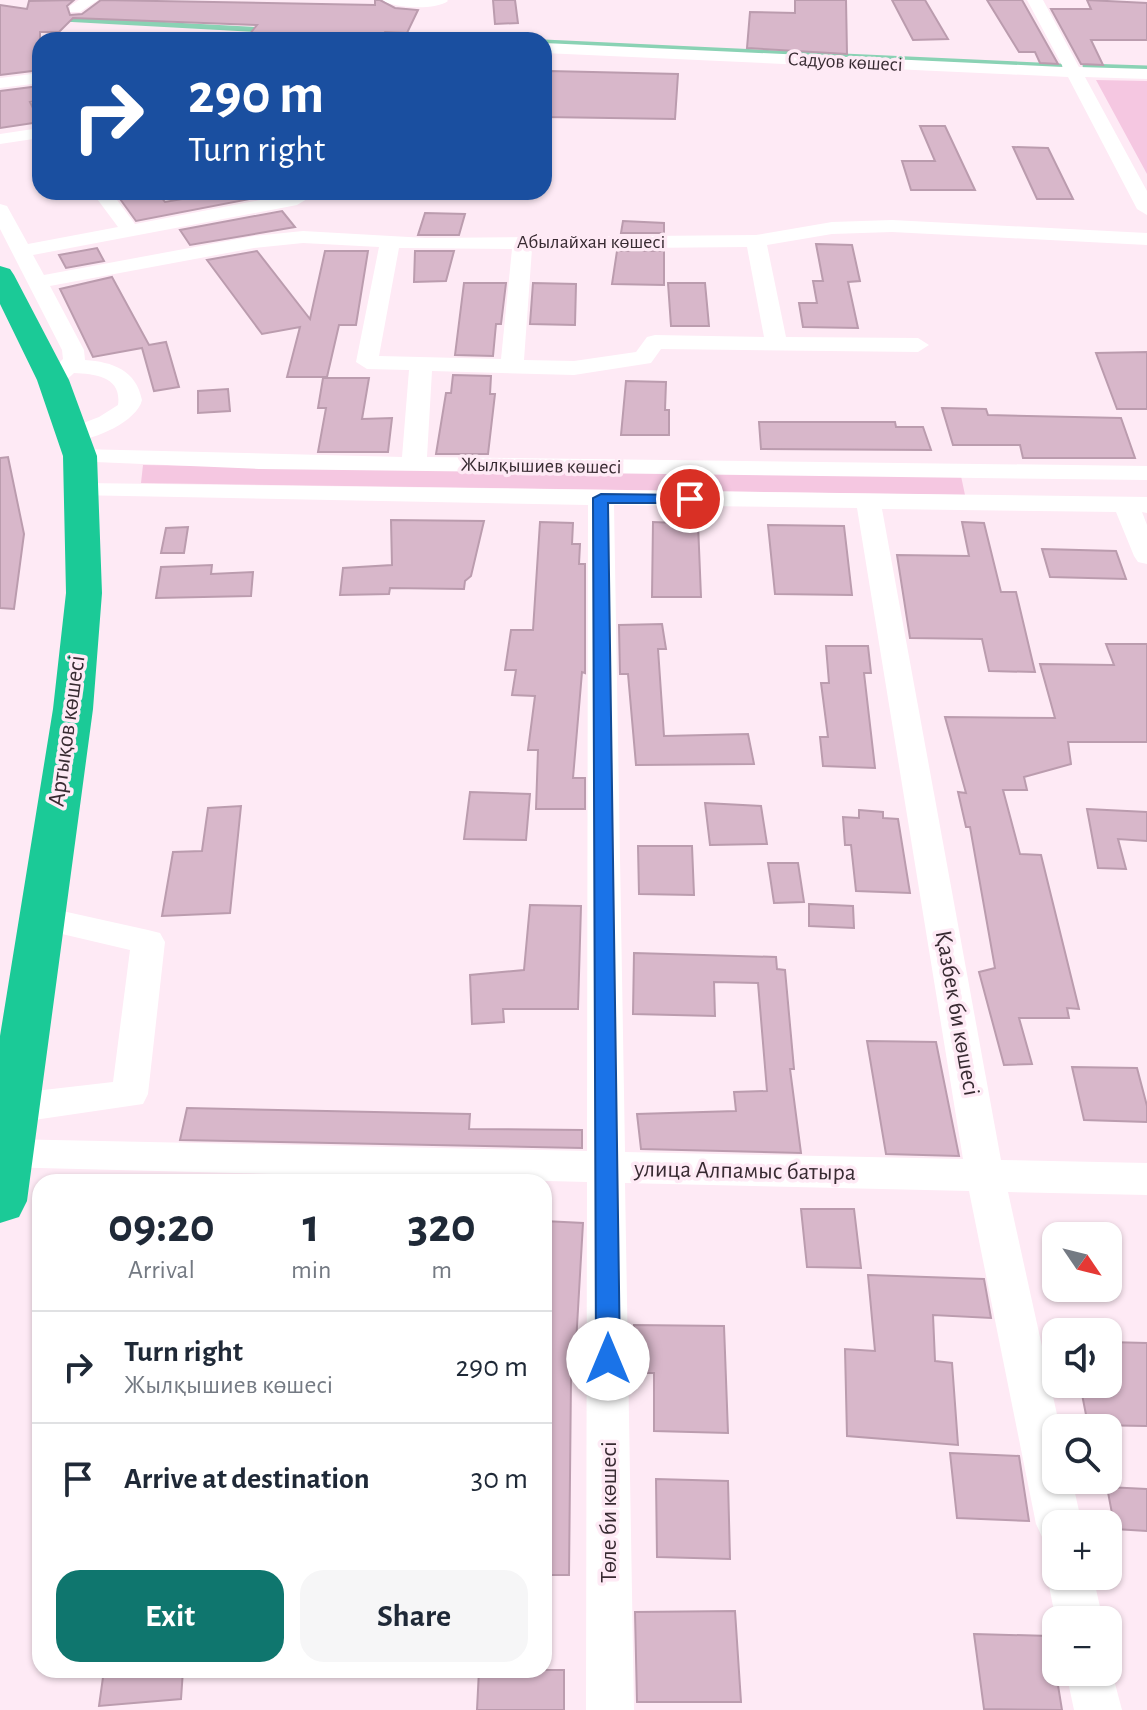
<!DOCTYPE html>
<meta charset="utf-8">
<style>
:root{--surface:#fff;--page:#f6f6f7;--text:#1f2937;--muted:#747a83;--line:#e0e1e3;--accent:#0f766e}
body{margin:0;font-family:"Alegreya Sans",sans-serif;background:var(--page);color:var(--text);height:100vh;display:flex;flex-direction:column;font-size:30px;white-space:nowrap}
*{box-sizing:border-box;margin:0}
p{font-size:26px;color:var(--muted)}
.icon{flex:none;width:44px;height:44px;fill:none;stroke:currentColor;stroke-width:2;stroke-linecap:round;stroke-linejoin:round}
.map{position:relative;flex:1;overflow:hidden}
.sheet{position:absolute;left:32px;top:1174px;width:520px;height:504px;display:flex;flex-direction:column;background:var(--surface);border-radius:24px;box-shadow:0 2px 6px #0004}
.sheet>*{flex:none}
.hud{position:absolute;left:32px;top:32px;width:520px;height:168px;border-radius:24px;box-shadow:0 2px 6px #0004;background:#1a4fa0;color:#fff;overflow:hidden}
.needle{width:52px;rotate:125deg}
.tools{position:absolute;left:1042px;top:1222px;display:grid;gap:16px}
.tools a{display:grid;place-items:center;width:80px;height:80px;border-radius:16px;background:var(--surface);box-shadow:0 2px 6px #0004;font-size:40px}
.pin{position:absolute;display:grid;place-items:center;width:68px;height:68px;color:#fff;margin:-34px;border:4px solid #fff;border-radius:50%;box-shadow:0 2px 8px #0007}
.me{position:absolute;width:88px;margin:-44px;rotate:0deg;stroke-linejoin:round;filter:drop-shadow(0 0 6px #0008)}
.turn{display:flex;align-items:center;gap:28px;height:168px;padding:0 24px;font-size:36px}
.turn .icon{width:104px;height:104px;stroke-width:2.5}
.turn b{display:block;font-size:56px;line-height:68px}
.eta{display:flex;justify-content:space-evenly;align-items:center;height:136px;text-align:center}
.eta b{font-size:48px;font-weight:600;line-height:56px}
.action{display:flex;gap:16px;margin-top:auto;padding:16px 24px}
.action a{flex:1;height:92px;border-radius:24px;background:var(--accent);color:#fff;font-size:32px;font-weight:600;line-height:92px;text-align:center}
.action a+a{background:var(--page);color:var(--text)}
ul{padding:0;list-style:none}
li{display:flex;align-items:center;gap:24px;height:112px;padding:0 24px;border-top:2px solid var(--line)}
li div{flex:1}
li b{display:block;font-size:30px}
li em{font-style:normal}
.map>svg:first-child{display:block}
.green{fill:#f5c7e1}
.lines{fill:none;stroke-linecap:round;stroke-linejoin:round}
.stream{stroke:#8ad2b4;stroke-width:5}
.building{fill:#d8b7ca;stroke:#bb9cae;stroke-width:2}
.minor{fill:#fff;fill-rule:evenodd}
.highway{fill:#1bca97;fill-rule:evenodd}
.route{fill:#1a73e8;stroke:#114b97;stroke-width:2}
.labels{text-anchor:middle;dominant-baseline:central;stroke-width:7;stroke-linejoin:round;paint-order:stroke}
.far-street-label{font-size:20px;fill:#382b32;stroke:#feeaf5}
.street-label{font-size:24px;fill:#382b32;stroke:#feeaf5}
</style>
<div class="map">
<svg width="1147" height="1710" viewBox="0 0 1147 1710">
<rect width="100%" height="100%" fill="#feeaf5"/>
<!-- green -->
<path class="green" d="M1096 80 1147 81V174Z
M143 465 961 476 965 495 141 483Z"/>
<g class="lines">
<!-- stream -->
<path class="stream" d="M63 19 264 30
M374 34 499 40
M544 42 1060 66
M1085 66 1147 68"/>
</g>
<!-- building -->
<path class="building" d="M74 0 67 6 70 15 82 14 101 0 375 5V0H380L395 8 418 10 407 33 385 32 380 40H245L257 25 73 18 59 32H40V70L0 75V5L27 9 29 1Z
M493 0H515L518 23 495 24Z
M795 0H846L847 54 747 48 750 12 795 13Z
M892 0H925L948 39 913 40Z
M987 0H1022L1058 64 1040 63 1035 52H1019Z
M1087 0 1147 3V40H1091L1103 65 1081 64 1051 9H1091Z
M549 71 678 74 675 119 544 117V87Z
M40 86V100L30 102 40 122 0 128V91Z
M920 126H945L975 190H911L902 161H935Z
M1013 147 1048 148 1073 199H1037Z
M115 192H157L165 202 223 192H268L270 195 136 221Z
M282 211 295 227 190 245 180 230Z
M425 213 465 214 459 235H418Z
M623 221 664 223V233H621Z
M816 244 852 245 860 281 848 282 858 328 803 327 799 303H817L813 281H823Z
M97 248 104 261 66 268 59 255Z
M257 251 310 319 325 251H368L356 325H339L327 377H287L300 327 262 334 207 260Z
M415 251H454L446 281 414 282Z
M617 251H664V285L612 284Z
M112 277 149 345 166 342 179 387 154 391 142 348 93 357 60 289Z
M464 283H506L501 324H496L493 356 455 355Z
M533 283 576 284 575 325 530 324Z
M668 283H705L709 326H671Z
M1147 352V409H1117L1096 353Z
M453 375 491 376 490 394H495L488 454H436L446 393H451Z
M323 378H369L362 419 392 418 388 452H318L326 408H318Z
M626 381 666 382 665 410H669V435H621Z
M228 389 230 411 198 413V391Z
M942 408 986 409 988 415 1121 418 1135 458H1023L1020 445H953Z
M759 422H895L896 427H923L931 450 761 449Z
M8 457 24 534 14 609 0 608V458Z
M391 520 484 521 471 576 465 581 464 589 390 588 389 594 340 595 343 568 392 565Z
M540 522 573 523 572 544H580L579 564H585V673L582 672 573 778H585V809H536L538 750H528L535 696 512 695 516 670H505L511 630H533Z
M653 522 698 524 701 597H652Z
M962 522 984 523 1001 592H1016L1035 672 989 671 982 639 910 638 897 555 969 556Z
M768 525 844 526 852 595 775 594Z
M188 527 184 553H161L166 528Z
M1042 549 1116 551 1126 579 1050 577Z
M212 565 211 574 253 572 251 596 156 598 161 567Z
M662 624 666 649H658L664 736 748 734 754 764 636 765 628 674H620L619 625Z
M1106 644H1147V742H1068L1071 764 1024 777 1027 790H1003L1020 854 1041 855 1079 1009 1067 1008 1069 1018H1019L1032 1064 1004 1065 979 972 995 968 970 827H966L958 792 966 793 945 717 1055 718 1040 664 1114 665Z
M826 646H868L871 673H864L875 768 823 766 820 737H828L821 683H829Z
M470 792 530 794 526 840 464 839Z
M705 803 761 806 767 844 710 845Z
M241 806 230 913 162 916 173 852 202 851 208 808Z
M1087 809 1147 812V841L1118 839 1126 869 1098 868Z
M859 810 883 812V818L898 819 910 893 856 891 851 845H845L843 817 859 818Z
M638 846H692L694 895 639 894Z
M768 863H798L804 902 774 903Z
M809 904 853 906 854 928 809 926Z
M530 905 581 906 578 1009H503L504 1022 472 1024 470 975 524 970Z
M634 953 776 957 777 969 785 970 794 1069H790L801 1153 641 1149 637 1114 736 1111 734 1092 767 1091 758 983 714 982 715 1016 633 1014Z
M867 1041 936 1042 959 1156 886 1154Z
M1072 1067 1137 1068 1147 1106V1122L1084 1120Z
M187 1108 470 1114 469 1129 582 1130V1148L180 1140Z
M801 1209H854L861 1268 807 1267Z
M544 1221 583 1223 574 1378H571L569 1575H544Z
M868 1275 984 1279 991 1318 933 1315 935 1361 952 1363 958 1445 847 1436 845 1349 875 1351Z
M634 1325 724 1326 728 1433 654 1431V1373H634Z
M1108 1342 1147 1343V1426L1088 1425 1080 1384H1108Z
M950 1453 1019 1456 1029 1521 957 1518Z
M656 1479 728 1481 730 1559 657 1557Z
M1107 1487 1147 1489V1531L1115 1529Z
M735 1611 741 1702H637L635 1612Z
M974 1634 1050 1636 1062 1710 984 1709Z
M104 1670H183L181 1699 99 1706Z
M479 1670H564V1710H477Z"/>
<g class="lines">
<!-- minor -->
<path class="minor" d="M79 0H98L80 12H70V6Z
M383 0H447L448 1C437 10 394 9 383 0Z
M1027 0H1043L1079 67 1147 69V79L1085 77 1147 191V215L1137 209 1068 77 544 53V43L1063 67Z
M116 32 167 35 175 40H110V34Z
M40 73V83L0 88V78Z
M40 128V138L0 144V134Z
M92 192H111L135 224 297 193 307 199 297 205 33 255 44 275 254 236 303 231 426 238 756 235 832 222 892 220 1147 233V245L892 232 832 234 767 245 786 337 918 338 929 345 918 352 661 349 651 363 574 375 432 371 427 457 1147 466V480L259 469 71 461 68 456 71 451 80 449 402 457 409 370 367 369 356 362 379 247 303 243 254 248 50 286 84 350 85 360C113 362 136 370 142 400 137 423 85 445 65 440L61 435 65 430 99 417 118 405C122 377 96 374 74 373 64 382 59 388 45 385L42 380 63 359 62 350 0 229V204L7 206 28 244 118 227ZM747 247 764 337 655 335 647 337 636 352 574 361 524 360 532 249ZM399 248 512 249 501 359 379 356Z
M83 483 1147 497V513L1142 512 1147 525V564L1138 562 1134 556 1116 512 882 509 1001 1160 1147 1163V1195L1008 1192 1060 1428H1056V1480H1072L1082 1524H1056V1545L1043 1539 1036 1524 969 1191 625 1183 634 1710H586L587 1182 0 1167V1141L6 1139 587 1151 588 505 74 495 71 490 74 485ZM614 505 857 508 963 1159 625 1152Z
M40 906 148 930 160 933 165 942 148 1094 143 1104 0 1125V1095L113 1082 130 950 28 926 23 918 28 910Z
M1056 1559V1576H1093L1103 1620 1056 1621 1047 1576Z
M1108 1657 1122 1710H1074L1066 1672H1108Z"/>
<!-- highway -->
<path class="highway" d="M0 266 10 269 14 275 69 380 97 456 102 593 93 709 27 1201 19 1217 0 1223V1036L53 709 66 593 63 456 37 380 0 304Z"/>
</g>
<!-- route -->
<path class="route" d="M601 494 690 495 697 499 690 503H608L620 1359 616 1367 608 1370 599 1367 596 1359 593 498Z"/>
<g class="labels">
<!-- far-street labels -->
<g class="far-street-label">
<text transform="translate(845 62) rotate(3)">Садуов көшесі</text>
<text x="591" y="242">Абылайхан көшесі</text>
<text transform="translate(541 466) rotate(1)">Жылқышиев көшесі</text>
</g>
<!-- street labels -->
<g class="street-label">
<text transform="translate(67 731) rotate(-82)">Артықов көшесі</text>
<text transform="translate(957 1013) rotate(80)">Қазбек би көшесі</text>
<text transform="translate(745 1171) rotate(1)">улица Алпамыс батыра</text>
<text transform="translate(609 1512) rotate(-90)">Төле би көшесі</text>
</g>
</g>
</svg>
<div class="tools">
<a><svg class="needle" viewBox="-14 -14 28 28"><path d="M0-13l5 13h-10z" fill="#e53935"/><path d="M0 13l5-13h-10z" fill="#747a83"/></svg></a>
<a><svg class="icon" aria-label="sound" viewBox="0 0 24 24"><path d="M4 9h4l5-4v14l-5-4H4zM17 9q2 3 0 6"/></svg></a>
<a><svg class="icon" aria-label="search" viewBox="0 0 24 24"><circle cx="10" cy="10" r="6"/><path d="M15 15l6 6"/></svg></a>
<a>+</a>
<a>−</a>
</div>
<div class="pin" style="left:690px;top:499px;background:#d93025"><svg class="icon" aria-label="arrive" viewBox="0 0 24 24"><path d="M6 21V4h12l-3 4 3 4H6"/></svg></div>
<svg class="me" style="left:608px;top:1359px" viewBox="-20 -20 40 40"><circle r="19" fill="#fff"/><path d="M0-13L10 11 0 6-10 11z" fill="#1a73e8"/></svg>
<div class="hud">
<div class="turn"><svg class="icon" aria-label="right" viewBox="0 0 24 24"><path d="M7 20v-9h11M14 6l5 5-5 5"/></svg><div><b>290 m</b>Turn right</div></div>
</div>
<section class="sheet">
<div class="eta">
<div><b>09:20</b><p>Arrival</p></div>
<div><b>1</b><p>min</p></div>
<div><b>320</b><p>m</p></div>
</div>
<ul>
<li><svg class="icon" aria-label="right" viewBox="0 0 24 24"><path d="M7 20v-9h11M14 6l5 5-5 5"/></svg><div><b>Turn right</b><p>Жылқышиев көшесі</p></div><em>290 m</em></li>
<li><svg class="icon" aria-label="arrive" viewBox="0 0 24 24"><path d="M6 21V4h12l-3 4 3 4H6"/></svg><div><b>Arrive at destination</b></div><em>30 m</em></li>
</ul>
<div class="action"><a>Exit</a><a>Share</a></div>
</section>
</div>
